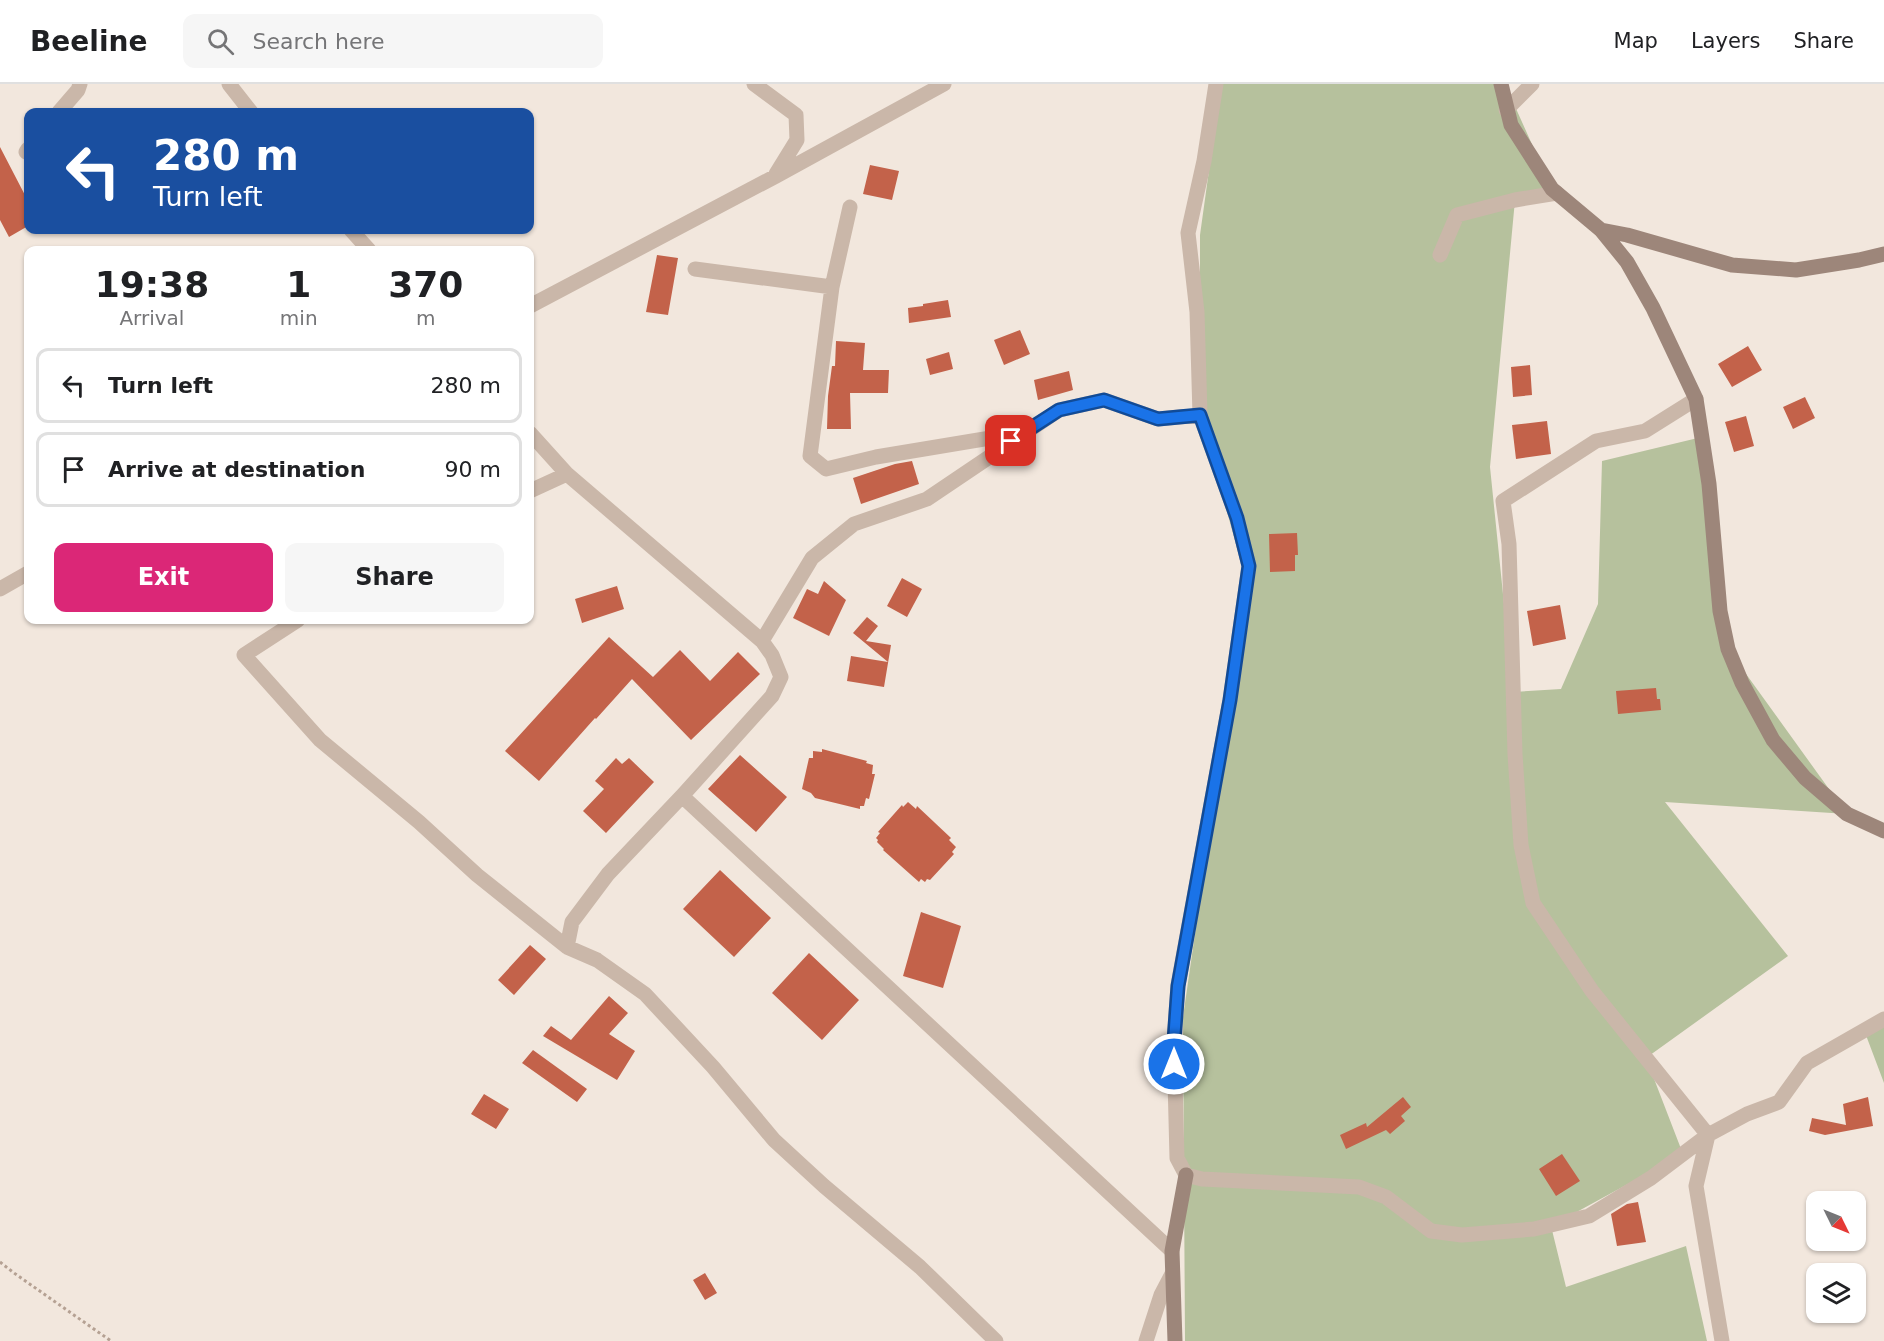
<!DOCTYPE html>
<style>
:root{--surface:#fff;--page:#f6f6f6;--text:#202124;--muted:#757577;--line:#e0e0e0;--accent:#db2777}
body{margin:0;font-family:"DejaVu Sans",sans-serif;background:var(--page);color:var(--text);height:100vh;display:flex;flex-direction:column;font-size:22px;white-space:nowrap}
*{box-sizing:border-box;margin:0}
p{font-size:20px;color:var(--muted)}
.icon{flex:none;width:33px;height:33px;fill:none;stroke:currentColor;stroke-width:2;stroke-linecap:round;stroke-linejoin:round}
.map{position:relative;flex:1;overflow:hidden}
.drawer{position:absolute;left:24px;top:162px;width:510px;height:378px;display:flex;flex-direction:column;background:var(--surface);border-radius:12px;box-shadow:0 2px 4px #0004}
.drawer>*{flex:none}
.banner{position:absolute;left:24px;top:24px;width:510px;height:126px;border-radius:12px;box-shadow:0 2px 4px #0004;background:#1a4fa0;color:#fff;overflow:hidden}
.needle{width:39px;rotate:133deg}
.tools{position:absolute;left:1806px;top:1107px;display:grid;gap:12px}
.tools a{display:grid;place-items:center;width:60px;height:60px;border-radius:12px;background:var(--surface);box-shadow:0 2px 4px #0004;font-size:30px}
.pin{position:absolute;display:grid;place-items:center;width:51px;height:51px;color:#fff;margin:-26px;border-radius:12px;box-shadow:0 3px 9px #0006}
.me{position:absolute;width:66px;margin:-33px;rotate:0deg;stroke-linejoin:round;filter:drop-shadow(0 0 4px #0008)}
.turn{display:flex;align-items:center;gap:21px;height:126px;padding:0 30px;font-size:27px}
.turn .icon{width:78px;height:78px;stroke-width:2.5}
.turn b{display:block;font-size:42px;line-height:51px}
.eta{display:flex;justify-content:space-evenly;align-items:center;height:102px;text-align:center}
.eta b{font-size:36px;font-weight:700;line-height:42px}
.action{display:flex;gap:12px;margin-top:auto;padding:12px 30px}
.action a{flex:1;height:69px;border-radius:12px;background:var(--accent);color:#fff;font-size:24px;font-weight:700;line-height:69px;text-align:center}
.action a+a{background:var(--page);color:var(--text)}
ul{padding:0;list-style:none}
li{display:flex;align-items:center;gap:18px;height:75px;margin:0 12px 9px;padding:0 18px;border:3px solid var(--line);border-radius:12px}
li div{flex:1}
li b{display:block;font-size:22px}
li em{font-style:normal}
header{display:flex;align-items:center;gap:36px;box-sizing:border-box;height:84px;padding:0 30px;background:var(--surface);border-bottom:2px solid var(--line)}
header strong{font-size:28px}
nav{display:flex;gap:33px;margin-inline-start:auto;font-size:21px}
.search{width:420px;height:54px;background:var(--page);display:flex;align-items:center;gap:15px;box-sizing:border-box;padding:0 21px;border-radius:12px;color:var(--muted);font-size:22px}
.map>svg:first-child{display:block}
.green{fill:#b6c19d}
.building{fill:#c3624a}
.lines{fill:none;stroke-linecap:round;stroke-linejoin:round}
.path{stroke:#b5a193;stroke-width:3;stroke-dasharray:3 3;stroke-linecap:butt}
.street{stroke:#cab7a9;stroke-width:15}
.secondary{stroke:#9d867a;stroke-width:15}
.route-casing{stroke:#114b97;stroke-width:15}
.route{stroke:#1a73e8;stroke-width:10}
</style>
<header>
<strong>Beeline</strong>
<div class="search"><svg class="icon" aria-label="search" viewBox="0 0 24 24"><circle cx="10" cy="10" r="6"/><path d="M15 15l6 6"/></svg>Search here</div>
<nav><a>Map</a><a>Layers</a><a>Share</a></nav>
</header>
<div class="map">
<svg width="1884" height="1257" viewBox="0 0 1884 1257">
<rect width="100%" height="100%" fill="#f2e7dd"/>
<!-- green -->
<path class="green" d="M1221 0H1505L1552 105 1515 116 1490 383 1513 608 1561 605 1598 520 1602 377 1702 353 1728 565 1847 730 1665 718 1788 872 1646 974 1683 1070 1551 1142 1566 1203 1686 1162 1707 1257H1185L1183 933 1246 496 1200 331V151Z
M1884 937V999L1864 946Z"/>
<!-- building -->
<path class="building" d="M0 63 28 117V142L9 153 0 136Z
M870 81 899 87 892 116 863 110Z
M657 171 678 174 668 231 646 228Z
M948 216 951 233 909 239 908 224 923 222V220Z
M1020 246 1030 270 1004 281 994 256Z
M836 257 865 259 863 286H889L888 309H850L851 345H827L828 312 832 282H835Z
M1748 262 1762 286 1732 303 1718 280Z
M949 268 953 285 930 291 926 275Z
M1530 281 1532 311 1513 313 1511 283Z
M1069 287 1073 306 1038 316 1034 296Z
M1805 313 1815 334 1793 345 1783 323Z
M1746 332 1754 362 1734 368 1725 338Z
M1547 337 1551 370 1516 375 1512 341Z
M912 377 919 400 861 420 853 394 895 380Z
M1297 449 1298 471H1295V487L1270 488 1269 450Z
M902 494 922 505 907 533 887 522Z
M824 497 846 516 829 552 793 534 807 505 818 510Z
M617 502 624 525 582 539 575 515Z
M1560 521 1566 555 1533 562 1527 527Z
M867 533 878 542 866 557 891 561 884 603 847 597 851 572 888 578 853 549Z
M609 553 653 593 680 566 710 597 738 568 760 590 691 656 632 595 596 635 595 634 539 697 505 667Z
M1656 604 1657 615H1660L1661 626 1618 630 1616 607Z
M822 665 867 677 866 679 873 681 872 690H875L869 715 866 714 864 722H860V725L815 714 811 709 802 705 809 674H813V667L822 668Z
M740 671 787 713 756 748 708 705Z
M616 674 622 680 629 674 654 698 606 749 583 727 604 705 595 697Z
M908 718 916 725 917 722 951 754 949 756 956 763 952 768 954 770 930 796 927 795 925 798 921 795 919 798 883 766 884 765 877 758 878 756 876 754 880 749 878 748 902 721 903 723Z
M720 786 771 834 734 873 683 825Z
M921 828 961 842 943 904 903 892Z
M530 861 546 875 514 911 498 896Z
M809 869 859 916 822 956 772 909Z
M609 912 628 929 609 950 635 967 617 996 543 952 551 942 571 956Z
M533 966 587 1005 577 1018 522 979Z
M484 1010 509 1025 496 1045 471 1030Z
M1403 1013 1411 1023 1401 1032 1405 1037 1390 1050 1386 1046 1346 1065 1340 1051 1366 1039 1367 1043Z
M1868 1013 1873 1042 1825 1051 1809 1047 1812 1034 1846 1041 1843 1020Z
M1562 1070 1580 1097 1556 1112 1539 1085Z
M1638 1118 1646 1158 1617 1162 1611 1130 1627 1120Z
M705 1189 717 1209 705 1216 693 1196Z"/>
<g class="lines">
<!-- path -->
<path class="path" d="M0 1178 14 1189 111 1257"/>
<!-- street -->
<path class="street" d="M229 0 251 28
M754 0 796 31 797 56 776 90
M1216 0 1204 77 1188 149 1197 228 1200 331 1237 434 1249 482 1230 616 1178 901 1174 957 1177 1074 1186 1091 1202 1095 1359 1103 1386 1113 1431 1147 1462 1151 1534 1145 1551 1141 1589 1132 1651 1094 1708 1051 1747 1030 1779 1018 1807 979 1884 935
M1506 26 1532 0
M59 28 78 6 80 0
M26 68 28 65
M351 146 369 166
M1440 171 1457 131 1515 116 1557 109
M695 185 832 203 810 372 826 385 876 373 1020 349
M832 203 850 123
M530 222 776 92 944 0
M1696 315 1645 347 1596 357 1503 417 1509 460 1515 670 1521 761 1533 819 1592 907 1708 1051 1696 1102 1722 1257
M530 349 567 390 762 557 772 571 781 593 772 612 682 712 1172 1167
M530 407 567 390
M0 505 28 489
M298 536 244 571 320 656 419 738 477 791 567 863 597 876 645 910 713 983 774 1056 824 1102 920 1183 996 1257
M762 557 812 474 854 440 927 415 1059 326 1104 316 1158 335 1200 331
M567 863 572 838 608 790 682 712
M1146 1257 1161 1211 1172 1190"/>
<!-- secondary -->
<path class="secondary" d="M1501 0 1511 41 1552 105 1601 146 1627 178 1653 224 1696 315 1709 400 1720 527 1728 565 1742 599 1773 656 1805 694 1847 730 1884 747
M1601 146 1627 151 1732 181 1796 186 1859 176 1884 170
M1175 1257 1172 1167 1186 1091"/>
</g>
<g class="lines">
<!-- route casing -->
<g class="route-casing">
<path id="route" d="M1011 357 1059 326 1104 316 1158 335 1200 331 1237 434 1249 482 1230 616 1178 902 1174 957V980"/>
</g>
<!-- route -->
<use href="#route" class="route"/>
</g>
</svg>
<div class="tools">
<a><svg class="needle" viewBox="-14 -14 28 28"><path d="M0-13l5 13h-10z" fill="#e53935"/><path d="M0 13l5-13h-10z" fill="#757577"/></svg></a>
<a><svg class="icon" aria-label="layers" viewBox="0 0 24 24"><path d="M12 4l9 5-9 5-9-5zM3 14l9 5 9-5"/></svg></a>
</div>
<div class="pin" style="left:1011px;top:357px;background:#d93025"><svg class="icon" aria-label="arrive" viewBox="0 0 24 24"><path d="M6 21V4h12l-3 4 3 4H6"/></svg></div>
<svg class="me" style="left:1174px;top:980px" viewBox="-20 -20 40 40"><circle r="17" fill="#1a73e8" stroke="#fff" stroke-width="3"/><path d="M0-11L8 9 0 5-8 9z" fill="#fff"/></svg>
<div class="banner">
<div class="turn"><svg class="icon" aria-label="left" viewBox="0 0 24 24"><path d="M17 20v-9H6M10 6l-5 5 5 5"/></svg><div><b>280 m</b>Turn left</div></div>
</div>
<section class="drawer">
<div class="eta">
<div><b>19:38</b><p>Arrival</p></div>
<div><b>1</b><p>min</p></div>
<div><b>370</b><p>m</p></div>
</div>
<ul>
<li><svg class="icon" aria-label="left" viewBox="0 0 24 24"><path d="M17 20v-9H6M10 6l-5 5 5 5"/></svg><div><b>Turn left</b></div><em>280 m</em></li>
<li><svg class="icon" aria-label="arrive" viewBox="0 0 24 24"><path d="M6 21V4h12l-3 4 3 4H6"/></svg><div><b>Arrive at destination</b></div><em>90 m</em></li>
</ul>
<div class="action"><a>Exit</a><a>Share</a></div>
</section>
</div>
